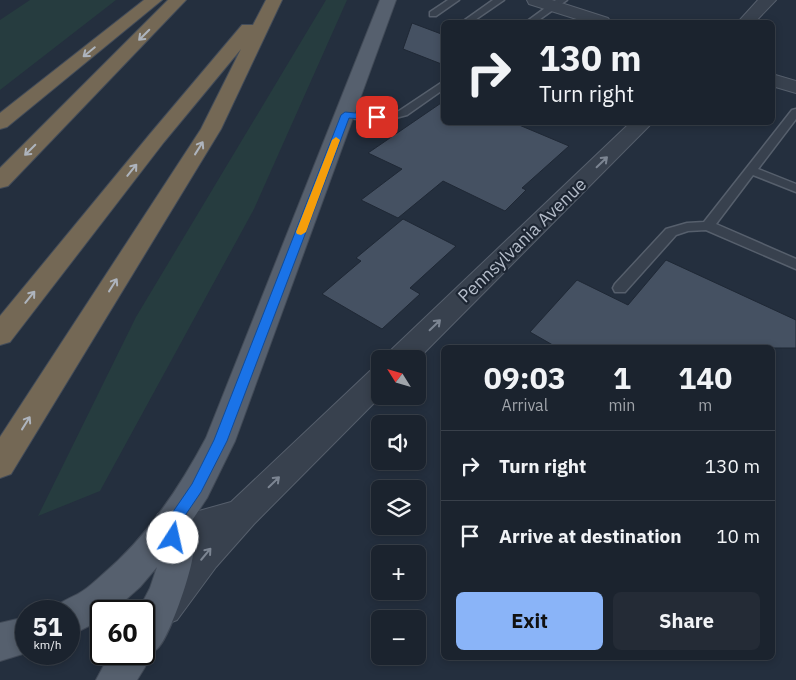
<!DOCTYPE html>
<meta charset="utf-8">
<style>
:root{--surface:#1b232e;--page:#242b36;--text:#f1f3f6;--muted:#a0a4aa;--line:#39404a;--accent:#8ab4f8}
body{margin:0;font-family:"IBM Plex Sans",sans-serif;background:var(--page);color:var(--text);height:100vh;display:flex;flex-direction:column;font-size:19px;white-space:nowrap}
*{box-sizing:border-box;margin:0}
p{font-size:16px;color:var(--muted)}
.icon{flex:none;width:28px;height:28px;fill:none;stroke:currentColor;stroke-width:2;stroke-linecap:round;stroke-linejoin:round}
.map{position:relative;flex:1;overflow:hidden}
.side{position:absolute;left:441px;top:345px;width:334px;height:315px;display:flex;flex-direction:column;background:var(--surface);border-radius:8px;box-shadow:0 2px 8px #0003,0 0 0 1px var(--line)}
.side>*{flex:none}
.banner{position:absolute;left:441px;top:20px;width:334px;height:105px;border-radius:8px;box-shadow:0 2px 8px #0003,0 0 0 1px var(--line);background:#1b232e;color:var(--text);overflow:hidden}
.needle{width:32px;rotate:307deg}
.controls{position:absolute;left:371px;top:350px;display:grid;gap:10px}
.controls a{display:grid;place-items:center;width:55px;height:55px;border-radius:8px;background:var(--surface);box-shadow:0 2px 8px #0003,0 0 0 1px var(--line);font-size:25px}
.speed{position:absolute;left:15px;top:600px;display:flex;gap:10px;font-size:25px;font-weight:700;text-align:center}
.speed>*{display:grid;place-content:center;width:65px;height:65px;border-radius:50%;background:var(--surface);box-shadow:0 2px 8px #0003,0 0 0 1px var(--line);line-height:1}
.speed small{font-size:12px;font-weight:400}
.speed .limit{border:2px solid #111;border-radius:8px;background:#fff;color:#111}
.pin{position:absolute;display:grid;place-items:center;width:42px;height:42px;color:#fff;margin:-21px;border-radius:10px;box-shadow:0 2px 8px #0006}
.me{position:absolute;width:55px;margin:-28px;rotate:10deg;stroke-linejoin:round;filter:drop-shadow(0 0 4px #0008)}
.turn{display:flex;align-items:center;gap:18px;height:105px;padding:0 15px;font-size:22px}
.turn .icon{width:65px;height:65px;stroke-width:2.5}
.turn b{display:block;font-size:35px;line-height:42px}
.eta{display:flex;justify-content:space-evenly;align-items:center;height:85px;text-align:center}
.eta b{font-size:30px;font-weight:700;line-height:35px}
.primary-button{display:flex;gap:10px;margin-top:auto;padding:10px 15px}
.primary-button a{flex:1;height:58px;border-radius:8px;background:var(--accent);color:#111;font-size:20px;font-weight:700;line-height:58px;text-align:center}
.primary-button a+a{background:var(--page);color:var(--text)}
ul{padding:0;list-style:none}
li{display:flex;align-items:center;gap:15px;height:70px;padding:0 15px;border-top:1px solid var(--line)}
li div{flex:1}
li b{display:block;font-size:19px}
li em{font-style:normal}
.map>svg:first-child{display:block}
.green{fill:#263c3f}
.building{fill:#455162;stroke:#1f2835}
.lines{fill:none;stroke-linecap:round;stroke-linejoin:round}
.service-casing{stroke:#565f6c;stroke-width:3}
.minor-casing{stroke:#565f6c;stroke-width:2}
.tertiary-casing{stroke:#565f6c;stroke-width:2}
.primary-casing{stroke:#414a57;stroke-width:2}
.motorway-casing{stroke:#434c59;stroke-width:2}
.service{fill:#38414e;fill-rule:evenodd}
.minor{fill:#38414e;fill-rule:evenodd}
.tertiary{fill:#38414e;fill-rule:evenodd}
.primary{fill:#56606e;fill-rule:evenodd}
.motorway{fill:#746855;fill-rule:evenodd}
.oneway{stroke:#aeb4bd}
.oneway2{stroke:#7c8592}
.route{fill:#1a73e8;stroke:#114b97}
.slow{fill:#f59e0b}
.labels{text-anchor:middle;dominant-baseline:central;stroke-width:4.5;stroke-linejoin:round;paint-order:stroke}
.street-label{font-size:18px;fill:#b4bcc9;stroke:#1d2633}
</style>
<div class="map">
<svg width="796" height="680" viewBox="0 0 796 680">
<rect width="100%" height="100%" fill="#242f3e"/>
<!-- green -->
<path class="green" d="M30 0H116L0 90V20Z
M326 0H347L254 209 100 491 38 516 136 317Z"/>
<!-- building -->
<path class="building" d="M412 23 444 35V65L403 49Z
M444 101V122H512L569 146 522 188 526 190 505 211 443 181 398 218 361 200 402 169 368 153Z
M403 219 456 246 410 288 420 294 382 329 322 294 361 261 356 258Z
M666 260 796 320V348H558L530 332 577 280 628 305Z"/>
<g class="lines">
<!-- service casing -->
<g class="service-casing">
<path id="service" d="M448 0H459L436 16H430V12Z
M493 0H504L472 22H462Z
M556 0H567L536 22H526Z
M444 81V89L407 115 384 121 345 118 339 115 345 112 384 115 399 111Z
M796 109V119L758 169 796 184V192L753 175 716 224 796 259V269L706 230 688 231 676 235 625 292H615L613 288 615 284 666 229 687 223 704 222 792 110Z"/>
</g>
<!-- minor casing -->
<g class="minor-casing">
<path id="minor" d="M758 0H776L755 22H738Z
M631 122H653L418 359H386L390 351Z
M380 368 381 396 254 524 216 567 177 620 164 625 151 620 146 607 151 594 193 543 188 544 158 536 153 525 158 514 170 510 188 514 231 502 370 371Z"/>
</g>
<!-- tertiary casing -->
<g class="tertiary-casing">
<path id="tertiary" d="M527 0H552L608 18 611 22H586L529 4Z
M772 74 796 81V93L772 86Z"/>
</g>
<!-- primary casing -->
<g class="primary-casing">
<path id="primary" d="M380 0H396L235 441 207 498 187 528C190 536 193 545 193 554 192 571 169 639 157 649 155 651 152 651 150 652L145 667 137 680H96L110 654H144V611H138L150 588 157 567 140 587 113 611H101V620L69 636V611H54C58 601 72 598 81 592 88 588 95 581 102 575 146 538 179 489 206 438Z
M26 617V653L0 661V623Z"/>
</g>
<!-- motorway casing -->
<g class="motorway-casing">
<path id="motorway" d="M144 0H162L7 127 0 129V113Z
M168 0H186L8 186 0 188V168Z
M266 0H282L221 129 11 474 0 478V437L201 129 241 49 164 142 10 342 0 345V316L150 134 242 25H253Z"/>
</g>
<!-- service -->
<use href="#service" class="service"/>
<!-- minor -->
<use href="#minor" class="minor"/>
<!-- tertiary -->
<use href="#tertiary" class="tertiary"/>
<!-- primary -->
<use href="#primary" class="primary"/>
<!-- motorway -->
<use href="#motorway" class="motorway"/>
</g>
<!-- one-way arrows -->
<defs><path id="oneway-shaft" d="M-6 0H5M1.5-3L5.5 0L1.5 3" fill="none" stroke-width="1.6" stroke-linecap="round" stroke-linejoin="round" transform="scale(1.25)"/></defs>
<g class="oneway">
<use href="#oneway-shaft" transform="translate(144 35) rotate(135)"/>
<use href="#oneway-shaft" transform="translate(89 52) rotate(141)"/>
<use href="#oneway-shaft" transform="translate(199 148) rotate(-58)"/>
<use href="#oneway-shaft" transform="translate(30 150) rotate(135)"/>
<use href="#oneway-shaft" transform="translate(132 170) rotate(-51)"/>
<use href="#oneway-shaft" transform="translate(113 285) rotate(-58)"/>
<use href="#oneway-shaft" transform="translate(30 297) rotate(-51)"/>
<use href="#oneway-shaft" transform="translate(26 423) rotate(-58)"/>
</g>
<g class="oneway2">
<use href="#oneway-shaft" transform="translate(602 162) rotate(-44)"/>
<use href="#oneway-shaft" transform="translate(435 325) rotate(-44)"/>
<use href="#oneway-shaft" transform="translate(274 482) rotate(-44)"/>
<use href="#oneway-shaft" transform="translate(206 554) rotate(-50)"/>
</g>
<!-- route -->
<path class="route" d="M345 112 377 115 381 117 377 120 349 118 227 441 201 492 178 526 180 538 178 543 173 545 168 543 164 525 192 484 214 440 341 115Z"/>
<!-- slow -->
<path class="slow" d="M336 137 340 140 306 232 301 235 297 234 296 232 332 140Z"/>
<g class="labels">
<!-- street labels -->
<g class="street-label">
<text transform="translate(522 240) rotate(-44)">Pennsylvania Avenue</text>
</g>
</g>
</svg>
<div class="controls">
<a><svg class="needle" viewBox="-14 -14 28 28"><path d="M0-13l5 13h-10z" fill="#e53935"/><path d="M0 13l5-13h-10z" fill="#a0a4aa"/></svg></a>
<a><svg class="icon" aria-label="sound" viewBox="0 0 24 24"><path d="M4 9h4l5-4v14l-5-4H4zM17 9q2 3 0 6"/></svg></a>
<a><svg class="icon" aria-label="layers" viewBox="0 0 24 24"><path d="M12 4l9 5-9 5-9-5zM3 14l9 5 9-5"/></svg></a>
<a>+</a>
<a>−</a>
</div>
<div class="speed"><div>51<small>km/h</small></div><div class="limit">60</div></div>
<div class="pin" style="left:377px;top:117px;background:#d93025"><svg class="icon" aria-label="arrive" viewBox="0 0 24 24"><path d="M6 21V4h12l-3 4 3 4H6"/></svg></div>
<svg class="me" style="left:173px;top:538px" viewBox="-20 -20 40 40"><circle r="19" fill="#fff"/><path d="M0-13L10 11 0 6-10 11z" fill="#1a73e8"/></svg>
<div class="banner">
<div class="turn"><svg class="icon" aria-label="right" viewBox="0 0 24 24"><path d="M7 20v-9h11M14 6l5 5-5 5"/></svg><div><b>130 m</b>Turn right</div></div>
</div>
<section class="side">
<div class="eta">
<div><b>09:03</b><p>Arrival</p></div>
<div><b>1</b><p>min</p></div>
<div><b>140</b><p>m</p></div>
</div>
<ul>
<li><svg class="icon" aria-label="right" viewBox="0 0 24 24"><path d="M7 20v-9h11M14 6l5 5-5 5"/></svg><div><b>Turn right</b></div><em>130 m</em></li>
<li><svg class="icon" aria-label="arrive" viewBox="0 0 24 24"><path d="M6 21V4h12l-3 4 3 4H6"/></svg><div><b>Arrive at destination</b></div><em>10 m</em></li>
</ul>
<div class="primary-button"><a>Exit</a><a>Share</a></div>
</section>
</div>
